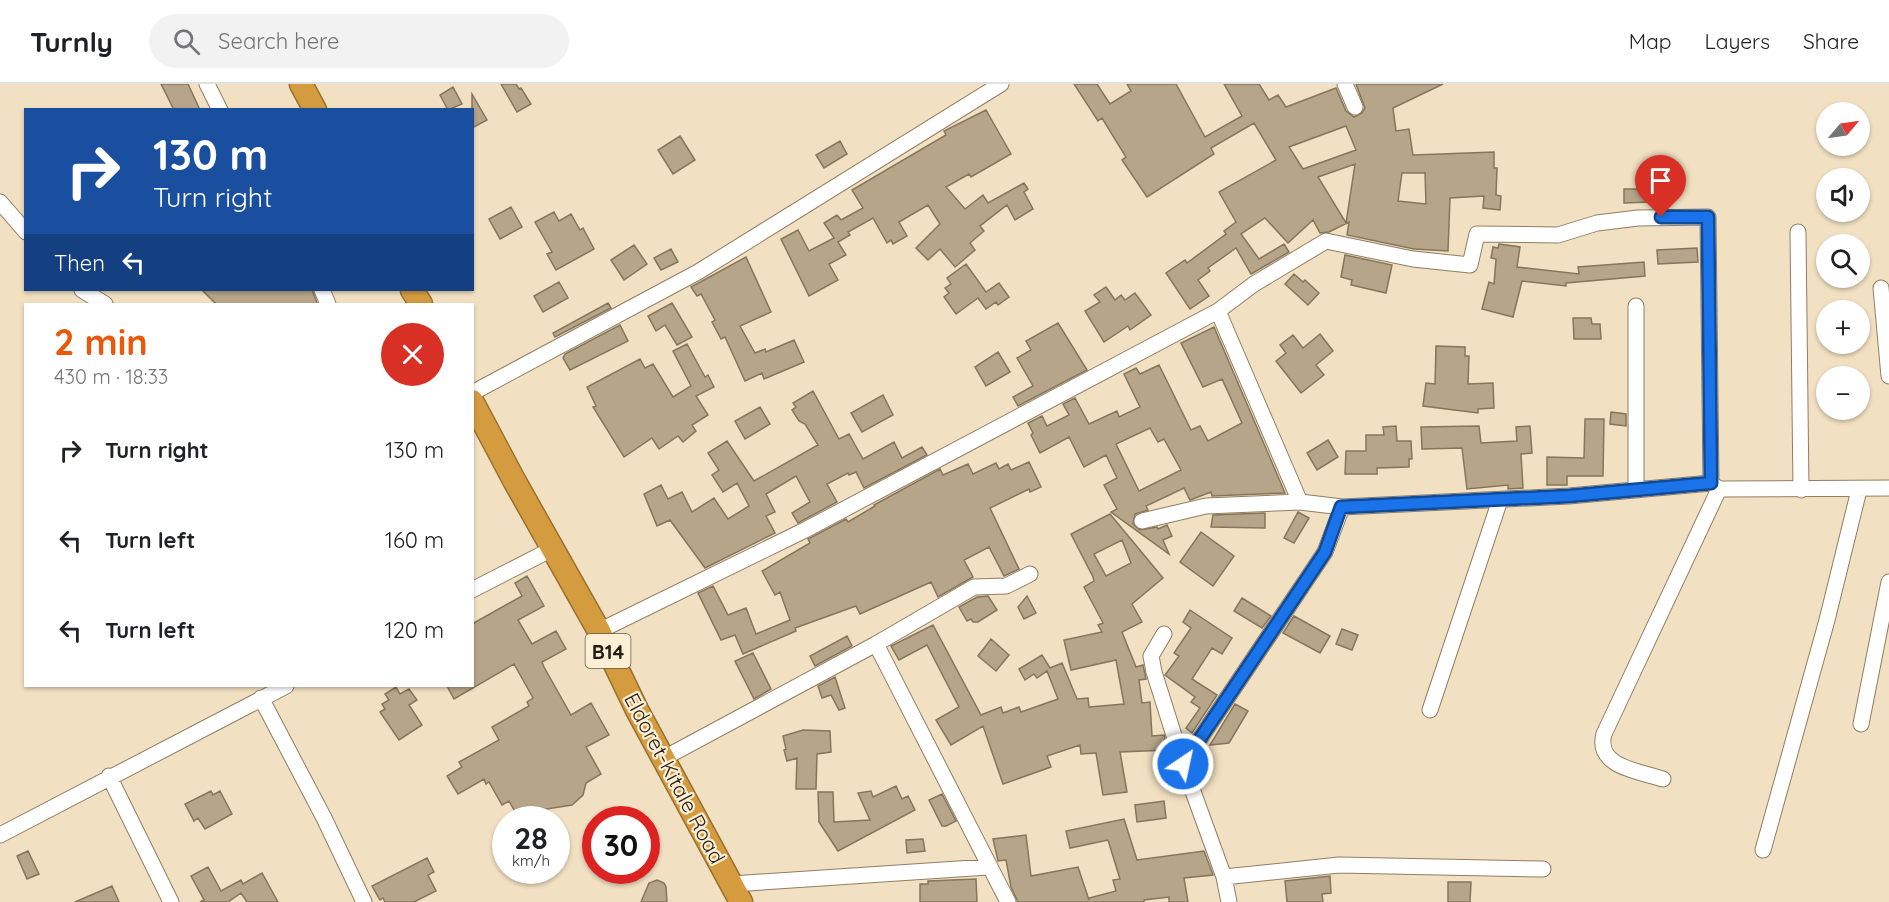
<!DOCTYPE html>
<meta charset="utf-8">
<style>
:root{--surface:#fff;--page:#f2f2f2;--text:#202124;--muted:#757577;--line:#e0e0e0;--accent:#ea580c}
body{margin:0;font-family:Quicksand,sans-serif;background:var(--page);color:var(--text);height:100vh;display:flex;flex-direction:column;font-size:22px;white-space:nowrap}
*{box-sizing:border-box;margin:0}
p{font-size:20px;color:var(--muted)}
.icon{flex:none;width:33px;height:33px;fill:none;stroke:currentColor;stroke-width:2;stroke-linecap:round;stroke-linejoin:round}
.map{position:relative;flex:1;overflow:hidden}
.drawer{position:absolute;left:24px;top:219px;width:450px;height:384px;display:flex;flex-direction:column;background:var(--surface);border-radius:0px;box-shadow:0 2px 4px #0004}
.drawer>*{flex:none}
.guide{position:absolute;left:24px;top:24px;width:450px;height:183px;border-radius:0px;box-shadow:0 2px 4px #0004;background:#1a4fa0;color:#fff;overflow:hidden}
.needle{width:39px;rotate:61deg}
.tools{position:absolute;left:1816px;top:18px;display:grid;gap:12px}
.tools a{display:grid;place-items:center;width:54px;height:54px;border-radius:50%;background:var(--surface);box-shadow:0 2px 4px #0004;font-size:30px}
.speed{position:absolute;left:492px;top:722px;display:flex;gap:12px;font-size:30px;font-weight:700;text-align:center}
.speed>*{display:grid;place-content:center;width:78px;height:78px;border-radius:50%;background:var(--surface);box-shadow:0 2px 4px #0004;line-height:1}
.speed small{font-size:15px;font-weight:400}
.speed .limit{border:9px solid #d22;background:#fff;color:#111}
.pin{position:absolute;display:grid;place-items:center;width:51px;height:51px;color:#fff;margin:-62px -26px;border-radius:50% 50% 50% 0;rotate:-45deg;box-shadow:0 0 6px #0007}
.pin .icon{rotate:45deg}
.me{position:absolute;width:66px;margin:-33px;rotate:34deg;stroke-linejoin:round;filter:drop-shadow(0 0 4px #0008)}
.turn{display:flex;align-items:center;gap:21px;height:126px;padding:0 30px;font-size:27px}
.turn .icon{width:78px;height:78px;stroke-width:2.5}
.turn b{display:block;font-size:42px;line-height:51px}
.then{display:flex;align-items:center;height:57px;padding:0 30px;background:#0003;gap:12px;font-size:22px}
.round{display:grid;place-items:center;flex:none;width:63px;height:63px;border-radius:32px;background:var(--page)}
.overview{display:flex;align-items:center;justify-content:space-between;height:102px;padding:0 30px}
h1{font-size:36px;font-weight:700;line-height:45px;color:var(--accent)}
ul{padding:0;list-style:none}
li{display:flex;align-items:center;gap:18px;height:90px;padding:0 30px}
li div{flex:1}
li b{display:block;font-size:22px}
li em{font-style:normal}
header{display:flex;align-items:center;gap:36px;box-sizing:border-box;height:84px;padding:0 30px;background:var(--surface);border-bottom:2px solid var(--line)}
header strong{font-size:28px}
nav{display:flex;gap:33px;margin-inline-start:auto;font-size:21px}
.search{width:420px;height:54px;background:var(--page);display:flex;align-items:center;gap:15px;box-sizing:border-box;padding:0 21px;border-radius:33px;color:var(--muted);font-size:22px}
.map>svg:first-child{display:block}
.building{fill:#b7a589;stroke:#85755a;stroke-width:1.5;fill-rule:evenodd}
.lines{fill:none;stroke-linecap:round;stroke-linejoin:round}
.minor-casing{stroke:#8f7e63;stroke-width:17}
.highway-casing{stroke:#977030;stroke-width:25}
.minor{stroke:#fff;stroke-width:15}
.highway{stroke:#d59c3f;stroke-width:22}
.route-casing{stroke:#114b97;stroke-width:15}
.route{stroke:#1a73e8;stroke-width:10}
.labels{text-anchor:middle;dominant-baseline:central;stroke-width:4.5;stroke-linejoin:round;paint-order:stroke}
.shield{fill:#fdeed6;stroke:#665c4e;stroke-width:1.5}
.shield-label{font-size:20px;font-weight:bold;fill:#251e13}
.street-label{font-size:21px;fill:#251e13;stroke:#fdeed6}
</style>
<header>
<strong>Turnly</strong>
<div class="search"><svg class="icon" aria-label="search" viewBox="0 0 24 24"><circle cx="10" cy="10" r="6"/><path d="M15 15l6 6"/></svg>Search here</div>
<nav><a>Map</a><a>Layers</a><a>Share</a></nav>
</header>
<div class="map">
<svg width="1889" height="818" viewBox="0 0 1889 818">
<rect width="100%" height="100%" fill="#f2e0c2"/>
<!-- building -->
<path class="building" d="M161 0H188L200 26H174Z
M501 0H516L519 5 521 4 531 20 517 28Z
M1074 0H1097L1110 20 1131 7 1127 0H1176L1205 53 1242 32 1224 0H1259L1269 16 1278 11 1286 23 1336 4 1346 27 1354 33 1362 29 1365 24 1356 0H1443L1393 24 1396 47 1409 45 1413 71 1494 68V84H1497L1496 111 1501 112 1500 126 1483 124 1484 112 1450 114 1448 167 1414 165 1347 151 1349 138 1329 148 1320 149 1313 136 1288 159 1265 134 1241 150 1259 175 1284 160 1289 168 1251 190 1236 164 1208 184 1210 187 1198 196 1209 212 1190 225 1166 189 1185 176 1187 179 1226 150 1224 147 1236 138 1219 108 1276 76 1254 39 1211 64 1214 70 1147 113 1122 76 1126 73 1102 34 1098 37ZM1346 42 1356 66 1303 85 1289 63ZM1355 80 1346 139 1318 93ZM1402 89H1425L1426 120 1398 117Z
M453 3 462 20 448 26 440 11Z
M472 10 487 36 472 44Z
M986 26 1011 70 971 93 969 90 946 103 965 125 983 111 988 119 1024 99 1028 105 1024 108 1033 125 1015 136 1007 121 980 142 984 147 970 159 975 166 955 183 940 165 928 176 916 164 940 140 928 121 899 138 907 152 893 160 891 156 887 159 873 134 848 148 850 151 838 158 846 171 829 180 838 196 809 212 781 155 798 146 809 167 834 154 824 139 837 131 841 136 863 124 852 106 946 51 944 47Z
M680 52 695 76 673 90 658 66Z
M840 57 847 70 824 84 816 71Z
M1624 105H1651L1650 118 1624 119Z
M511 123 522 143 500 155 489 135Z
M554 128 559 137 571 130 580 146 583 144 594 165 556 186 547 170 552 168 535 138Z
M1499 160 1520 163 1517 183 1579 190 1578 183 1644 178 1645 192 1566 199V202L1522 197 1513 233 1482 225 1489 198 1494 200 1496 175 1491 174 1493 163 1498 164Z
M634 161 647 180 624 196 611 176Z
M1697 164 1698 178 1658 180 1657 166Z
M671 165 678 178 661 186 654 174Z
M1345 171 1392 181 1386 209 1351 201 1352 196 1341 193Z
M746 173 771 228 740 242 755 269 765 265 766 268 794 256 804 278 764 295 762 289 745 297 725 253 721 255 712 238 715 236 701 210 697 212 691 203Z
M966 180 986 208 999 199 1009 213 998 221 996 218 986 225 978 214 956 230 944 213 949 209 945 204 951 200 947 194Z
M1294 190 1303 198 1305 196 1319 209 1308 221 1285 200Z
M559 198 568 214 543 228 534 212Z
M1106 203 1115 216 1121 211 1125 216 1135 209 1151 231 1130 246 1128 242 1104 258 1085 227 1100 218 1094 211Z
M202 206H312L317 219 315 220H216Z
M608 219 611 224 555 253 553 249Z
M672 219 692 253 677 261 665 241 656 247 648 232Z
M1573 234H1591L1592 240H1600L1601 255H1574Z
M1058 239 1087 286 1018 322 1013 313 1033 302 1017 274 1031 266 1026 257Z
M620 241 628 257 570 286 563 274 565 270Z
M1214 243 1285 409 1212 412 1211 408 1190 416 1184 404 1146 422 1148 426 1135 430 1133 440 1140 446 1157 443 1158 445 1167 441 1172 452 1163 456 1169 470 1111 428 1117 425 1104 401 1117 394 1106 371 1084 383 1069 353 1040 369 1031 351 1033 349 1028 339 1042 332 1047 342 1069 331 1063 320 1075 314 1089 340 1117 327 1119 333 1140 323 1124 290 1136 284 1140 290 1159 281 1191 346 1200 342 1208 357 1242 339 1222 295 1203 303 1181 259ZM1150 344 1158 358 1164 355 1181 386 1139 407 1116 360Z
M1320 250 1333 267 1316 281 1324 291 1301 309 1276 277 1286 269 1280 261 1293 251 1303 264Z
M687 260 705 293 708 291 714 303 696 312 708 331 692 341 696 347 683 358 678 352 659 365 652 354 624 373 593 323 596 322 587 303 640 275 645 284 653 280 673 313 691 302 673 267Z
M1436 262 1465 263V272H1469L1468 300 1493 299 1494 324 1478 325V329L1423 322 1426 299 1435 300Z
M998 268 1010 288 986 302 975 283Z
M813 307 839 355 849 350 863 375 894 358 902 374 922 363 927 371 864 404 856 388 849 391 848 389 827 400 837 418 798 439 792 429 810 418 796 392 766 410 775 428 766 432 775 449 705 484 670 436 657 442 644 410 661 401 668 415 682 408 692 428 714 414 728 435 749 422 737 399 723 408 712 391 719 386 708 369 727 357 754 397 818 361 805 340 799 337 792 326 796 323 793 319Z
M883 311 893 331 862 348 851 329Z
M760 323 770 340 745 355 735 337Z
M1611 328 1626 330V342L1610 340Z
M1585 335H1604L1603 392H1567V401H1547V373L1584 374Z
M1396 342 1397 357H1411L1412 375H1409V383L1377 384V390H1345L1346 367H1366V351H1384L1383 343Z
M1479 342 1481 359 1517 357 1516 343 1530 342 1532 369 1521 370 1523 404 1508 405V401L1467 405 1462 364 1422 365 1421 343Z
M1328 356 1338 373 1317 386 1307 369Z
M1029 378 1041 403 1030 408 1029 405 990 424 1019 485 1004 492 989 463 964 476 973 493 938 513 931 498 860 530 856 522 795 544 796 547 743 570 735 551 721 556 698 509 713 502 728 531 746 524 756 550 790 536 780 508 775 511 762 487 810 459 808 455 846 435 848 438 875 422 874 421 940 385 943 391 968 380 973 390 996 379 999 385 1008 380 1011 386Z
M1298 428 1309 434 1294 459 1284 454Z
M1265 429V444L1211 443 1213 431Z
M1110 430 1163 494 1132 520 1142 538 1122 548 1136 583 1143 581 1146 595 1139 596 1142 619 1150 618 1152 652 1164 651 1168 666 1120 668 1127 708 1103 711 1096 669 1081 670 1080 661 1047 672 1051 683 1003 700 983 642 951 661 936 636 959 623 927 561 899 576 891 562 933 541 981 631 1001 623 1003 629 1019 623 1021 628 1058 615 1047 587 1037 594 1034 590 1025 596 1019 585 1042 571 1050 584 1062 579 1077 615 1088 614 1089 623 1124 620 1116 576 1071 586 1064 556 1102 548 1098 541 1103 539 1084 503 1094 497 1093 493 1071 450ZM1122 456 1131 479 1106 492 1094 470Z
M1201 448 1234 472 1213 502 1180 478Z
M527 492 544 522 518 536 532 560 556 547 566 565 542 578 544 583 571 631 591 619 609 651 586 663 601 690 586 699 583 711 572 721 540 726 545 735H519L509 717 502 721 489 698 486 700 484 695 458 710 447 692 462 683 459 678 499 656 492 643 529 622 527 618 533 614 514 580 454 615 447 602H472V540L522 512 515 499Z
M988 512 997 526 978 538H973L971 535 967 537 959 523 977 513Z
M1027 512 1036 529 1024 535 1018 523Z
M1242 514 1271 532 1262 544 1234 527Z
M1190 526 1232 554 1222 570 1212 564 1192 595 1217 611 1192 649 1186 644 1200 624 1191 618 1195 613 1165 591 1179 572 1174 569 1191 544 1183 538Z
M1294 532 1330 552 1320 569 1283 549Z
M1342 545 1358 551 1352 566 1336 560Z
M847 552 852 562 815 582 810 572Z
M991 555 1009 571 996 587 978 572Z
M753 569 771 605 754 615 735 577Z
M835 593 845 624 839 626 831 611 822 614 818 602Z
M396 603 400 610 409 605 417 616 409 621 422 641 399 656 380 628 385 625 382 620 389 616 385 610Z
M1235 620 1248 627 1229 659 1210 661Z
M803 646 830 647 831 668 817 670 816 705H796L797 674 787 677 784 666 786 665 783 652Z
M896 702 902 715 908 712 915 726 838 767 819 738 818 708H833L834 738 870 736 858 709 871 707 873 713Z
M211 707 213 711 220 707 232 730 205 745 198 734 194 737 185 720Z
M942 710 956 737 946 742H942L929 716Z
M1164 717 1166 734 1137 738 1135 721Z
M1124 735 1137 776 1204 767 1213 791 1184 794 1188 818H1169V813L1144 816V818H1018L1011 803 1006 776 998 777 993 755 1026 751 1031 792 1078 783 1089 816V814L1116 807 1113 796 1120 795 1108 756 1070 764 1066 747Z
M923 755 925 767 907 769 906 756Z
M28 767 39 790 27 795 17 772Z
M427 774 434 788 428 791 436 807 414 818H385L383 814 380 816 372 802Z
M208 783 221 807 241 796 243 800 262 789 278 818H247L241 809 228 818H200L204 816 191 792Z
M1330 792 1331 809 1322 810 1323 818H1287L1285 797Z
M976 795 977 818H920V800H928V797Z
M657 796 664 799 666 803 667 818H641L649 799Z
M1448 798H1471L1470 818H1448Z
M112 802 119 818H75Z"/>
<g class="lines">
<!-- minor casing -->
<g class="minor-casing">
<path id="minor" d="M207 0 220 26
M1345 0 1355 23
M0 118 26 148
M1798 148 1801 406
M1881 204 1889 292
M82 206 105 220
M322 206 328 220
M1218 227 1300 418 1342 423
M472 309 698 188 1001 0
M1636 405V222
M1142 437 1206 422 1300 418
M472 506 554 464
M599 547 805 446 1218 227 1254 200 1326 157 1413 175 1470 181 1477 150 1558 151 1597 139 1638 134 1708 133 1711 399
M1164 550 1151 572 1154 588 1183 680 1224 793 1229 818
M876 560 1008 818
M261 614 324 734 364 818
M1430 626 1500 416
M1861 640 1889 498
M664 674 876 560 974 503 1006 502 1030 490
M1183 680 1325 468 1342 423 1569 412 1711 399 1719 405 1889 404
M109 692 171 818
M1663 695C1639 687 1595 683 1604 650L1719 405
M0 751 286 602
M1763 766 1827 536 1859 406
M1224 793 1339 781 1543 785
M732 800 988 783"/>
</g>
<!-- highway casing -->
<g class="highway-casing">
<path id="highway" d="M301 0 315 26
M412 206 421 220
M472 317 515 398 599 547 637 626 741 818"/>
</g>
<!-- minor -->
<use href="#minor" class="minor"/>
<!-- highway -->
<use href="#highway" class="highway"/>
</g>
<g class="lines">
<!-- route casing -->
<g class="route-casing">
<path id="route" d="M1183 680 1325 468 1341 423 1569 412 1711 399 1708 133H1661"/>
</g>
<!-- route -->
<use href="#route" class="route"/>
</g>
<g class="labels">
<!-- shield labels -->
<rect class="shield" x="585.5" y="550" width="45" height="34" rx="4.5"/>
<g class="shield-label">
<text x="608" y="567">B14</text>
</g>
<!-- street labels -->
<g class="street-label">
<text transform="translate(675 694) rotate(62)">Eldoret-Kitale Road</text>
</g>
</g>
</svg>
<div class="tools">
<a><svg class="needle" viewBox="-14 -14 28 28"><path d="M0-13l5 13h-10z" fill="#e53935"/><path d="M0 13l5-13h-10z" fill="#757577"/></svg></a>
<a><svg class="icon" aria-label="sound" viewBox="0 0 24 24"><path d="M4 9h4l5-4v14l-5-4H4zM17 9q2 3 0 6"/></svg></a>
<a><svg class="icon" aria-label="search" viewBox="0 0 24 24"><circle cx="10" cy="10" r="6"/><path d="M15 15l6 6"/></svg></a>
<a>+</a>
<a>−</a>
</div>
<div class="speed"><div>28<small>km/h</small></div><div class="limit">30</div></div>
<div class="pin" style="left:1661px;top:133px;background:#d93025"><svg class="icon" aria-label="arrive" viewBox="0 0 24 24"><path d="M6 21V4h12l-3 4 3 4H6"/></svg></div>
<svg class="me" style="left:1183px;top:680px" viewBox="-20 -20 40 40"><circle r="17" fill="#1a73e8" stroke="#fff" stroke-width="3"/><path d="M0-11L8 9 0 5-8 9z" fill="#fff"/></svg>
<div class="guide">
<div class="turn"><svg class="icon" aria-label="right" viewBox="0 0 24 24"><path d="M7 20v-9h11M14 6l5 5-5 5"/></svg><div><b>130 m</b>Turn right</div></div>
<div class="then">Then<svg class="icon" aria-label="left" viewBox="0 0 24 24"><path d="M17 20v-9H6M10 6l-5 5 5 5"/></svg></div>
</div>
<section class="drawer">
<div class="overview"><div><h1>2 min</h1><p>430 m · 18:33</p></div><a class="round" style="background:#d93025;color:#fff"><svg class="icon" aria-label="close" viewBox="0 0 24 24"><path d="M6 6l12 12M18 6L6 18"/></svg></a></div>
<ul>
<li><svg class="icon" aria-label="right" viewBox="0 0 24 24"><path d="M7 20v-9h11M14 6l5 5-5 5"/></svg><div><b>Turn right</b></div><em>130 m</em></li>
<li><svg class="icon" aria-label="left" viewBox="0 0 24 24"><path d="M17 20v-9H6M10 6l-5 5 5 5"/></svg><div><b>Turn left</b></div><em>160 m</em></li>
<li><svg class="icon" aria-label="left" viewBox="0 0 24 24"><path d="M17 20v-9H6M10 6l-5 5 5 5"/></svg><div><b>Turn left</b></div><em>120 m</em></li>
</ul>
</section>
</div>
